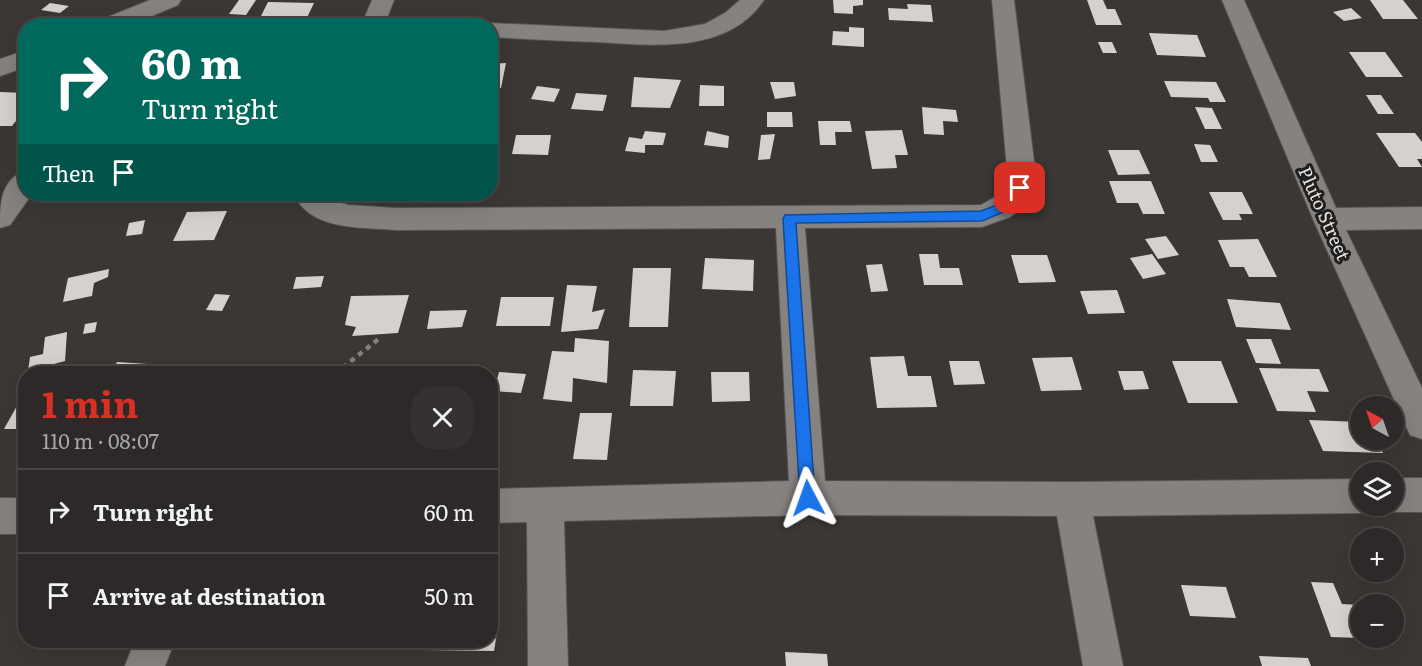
<!DOCTYPE html>
<meta charset="utf-8">
<style>
:root{--surface:#2c2928;--page:#343130;--text:#f1f3f6;--muted:#a6a6a8;--line:#484545;--accent:#d93025}
body{margin:0;font-family:Literata,serif;background:var(--page);color:var(--text);height:100vh;display:flex;flex-direction:column;font-size:22px;white-space:nowrap}
*{box-sizing:border-box;margin:0}
p{font-size:20px;color:var(--muted)}
.icon{flex:none;width:33px;height:33px;fill:none;stroke:currentColor;stroke-width:2;stroke-linecap:round;stroke-linejoin:round}
.map{position:relative;flex:1;overflow:hidden}
.drawer{position:absolute;left:18px;top:366px;width:480px;height:282px;display:flex;flex-direction:column;background:var(--surface);border-radius:24px;box-shadow:0 6px 24px #0002,0 0 0 2px var(--line)}
.drawer>*{flex:none}
.guide{position:absolute;left:18px;top:18px;width:480px;height:183px;border-radius:24px;box-shadow:0 6px 24px #0002,0 0 0 2px var(--line);background:#00695c;color:#fff;overflow:hidden}
.needle{width:39px;rotate:320deg}
.buttons{position:absolute;left:1350px;top:396px;display:grid;gap:12px}
.buttons a{display:grid;place-items:center;width:54px;height:54px;border-radius:50%;background:var(--surface);box-shadow:0 6px 24px #0002,0 0 0 2px var(--line);font-size:30px}
.pin{position:absolute;display:grid;place-items:center;width:51px;height:51px;color:#fff;margin:-26px;border-radius:12px;box-shadow:0 3px 9px #0006}
.me{position:absolute;width:66px;margin:-33px;rotate:356deg;stroke-linejoin:round;filter:drop-shadow(0 0 4px #0008)}
.turn{display:flex;align-items:center;gap:21px;height:126px;padding:0 24px;font-size:27px}
.turn .icon{width:78px;height:78px;stroke-width:2.5}
.turn b{display:block;font-size:42px;line-height:51px}
.then{display:flex;align-items:center;height:57px;padding:0 24px;background:#0003;gap:12px;font-size:22px}
.round{display:grid;place-items:center;flex:none;width:63px;height:63px;border-radius:24px;background:var(--page)}
.overview{display:flex;align-items:center;justify-content:space-between;height:102px;padding:0 24px}
h1{font-size:36px;font-weight:700;line-height:45px;color:var(--accent)}
ul{padding:0;list-style:none}
li{display:flex;align-items:center;gap:18px;height:84px;padding:0 24px;border-top:2px solid var(--line)}
li div{flex:1}
li b{display:block;font-size:22px}
li em{font-style:normal}
.map>svg:first-child{display:block}
.building{fill:#d5d1cf}
.lines{fill:none;stroke-linecap:round;stroke-linejoin:round}
.minor-casing{stroke:#575554;stroke-width:2}
.path{stroke:#83807f;stroke-width:4.5;stroke-dasharray:5 5;stroke-linecap:butt}
.minor{fill:#858280;fill-rule:evenodd}
.route{fill:#1a73e8;stroke:#114b97;stroke-width:1.5}
.labels{text-anchor:middle;dominant-baseline:central;stroke-width:6;stroke-linejoin:round;paint-order:stroke}
.street-label{font-size:18px;fill:#e3e1e0;stroke:#201f1e}
</style>
<div class="map">
<svg width="1422" height="666" viewBox="0 0 1422 666">
<rect width="100%" height="100%" fill="#3a3735"/>
<!-- building -->
<path class="building" d="M239 0H256L246 15 229 14Z
M833 0H863V5L853 6V14L834 13Z
M1087 0H1103L1107 9H1115L1122 25H1096Z
M1370 0H1403L1418 19H1383Z
M268 2 314 3 303 26H265L269 18H260Z
M50 3 69 6 60 13 41 10Z
M907 4 931 5 933 22 889 20 888 8 908 9Z
M1351 8 1362 18 1344 21 1333 12Z
M849 27 864 28V47L832 45 833 31 849 32Z
M1149 33 1197 35 1206 57 1157 55Z
M1098 42H1112L1117 53H1103Z
M1349 52H1385L1403 77H1366Z
M506 63 501 88H490V64Z
M634 77 681 80 670 108 631 107Z
M1164 81 1216 82 1226 102H1210L1208 98 1171 97Z
M770 82H794L796 96 775 99Z
M700 85 724 86V106H699Z
M537 86 560 89 554 102 531 99Z
M0 92 26 93V113H22L12 126H0Z
M576 93 607 95 603 111 571 109Z
M1366 95H1381L1394 114H1378Z
M922 107 956 110 958 122 943 121 944 135 924 134Z
M1195 107 1212 108 1222 129H1205Z
M767 112H792L793 127H767Z
M818 121H850L852 132H835L836 145H820Z
M902 130 908 155H895L897 168 872 169 865 131Z
M645 131 666 133 663 145H645V153L625 151 629 137 642 139Z
M707 131 729 136 728 148 704 145Z
M1376 133H1415L1422 142V159H1417L1422 167H1399Z
M775 134 770 159 758 160 761 135Z
M516 135H551L548 155 512 154Z
M1194 144 1210 145 1218 162H1201Z
M1108 150H1139L1150 174 1118 175Z
M1109 181H1151L1165 214H1143L1138 203H1117Z
M1209 192H1242L1253 214H1239L1242 220H1223Z
M96 194H111L106 201H91Z
M227 211 214 240 173 241 187 212Z
M145 220 142 234 126 236 129 223Z
M1166 236 1179 255 1158 259 1145 239Z
M1258 239 1277 277H1249L1244 267H1230L1218 240Z
M919 254H938L940 268H959L963 285H924Z
M1152 254 1166 274 1143 279 1130 258Z
M1011 255H1047L1056 282 1019 283Z
M705 258 754 260 753 291 702 289Z
M882 264 888 291 871 292 866 265Z
M633 268H671L668 327H629Z
M109 269 108 277 94 283 92 296 63 302 68 278Z
M324 276 321 287 293 289 296 277Z
M567 285 597 286 592 312 605 309 598 329 561 332Z
M1117 290 1125 313 1088 314 1080 291Z
M215 294 230 295 222 311 206 310Z
M409 295 398 333 352 336 356 327 345 325 351 296Z
M501 297H554L550 326H496Z
M1227 299 1280 303 1291 330 1236 327Z
M467 310 462 327 427 329 430 311Z
M97 322 95 332 83 334 85 324Z
M67 332 65 361 28 371 30 357 43 354 45 337Z
M575 338 609 341 607 383 573 378 572 402 543 399 552 351 574 352Z
M1246 339H1271L1281 364 1256 363Z
M904 356 908 376H931L937 407 877 408 870 357Z
M1072 357 1082 390 1041 391 1032 358Z
M949 361H979L985 384 954 385Z
M1172 361H1221L1238 403H1188Z
M117 362 148 364 143 374H111Z
M1259 368 1319 369 1329 392 1307 391 1316 412 1277 411Z
M633 370 676 371 673 406H630Z
M1118 371H1143L1149 389 1124 390Z
M499 372 526 374 521 393 494 391Z
M711 372H749L750 401 712 402Z
M18 404H26V420L21 429H4Z
M580 413H612L607 460 573 459Z
M1309 420 1360 422V440H1377L1383 453 1323 451Z
M1311 582 1333 583 1342 604 1360 605V638L1331 637Z
M1181 585 1226 587 1236 618 1190 616Z
M490 615H500L494 651 424 650 426 640H490Z
M258 640H324L323 646 257 643Z
M785 652 827 654 828 666H786Z
M1259 656 1308 658 1311 666H1262Z"/>
<g class="lines">
<!-- minor casing -->
<g class="minor-casing">
<path id="minor" d="M150 0H181L178 5 128 26H95L98 21Z
M372 0H394L384 26H361Z
M740 0H764C727 55 653 45 596 42 561 41 526 39 490 37V26H481L490 23 664 31 705 24 725 13Z
M992 0H1014L1035 169 1032 188 1022 208 1010 217 982 227 805 228 825 481 1072 482 1360 479V506H1374L1373 508 1360 513 1093 516 1123 666H1083L1057 516 808 515 564 521 568 666H528L527 522 490 523V489L789 481 776 228 396 230C362 227 310 231 294 194H324L335 201 348 205 396 208 981 205 1002 193 1007 169Z
M1222 0H1244L1336 208 1422 207V229L1346 230 1422 388V439L1410 435 1405 424 1313 219Z
M26 50V67L0 76V59Z
M26 171V194H32L10 225 0 228C0 205 0 179 26 171Z
M1394 478H1422V512H1394L1381 507 1394 506Z
M0 498H26V534H0Z
M135 640H175L165 666H125Z"/>
</g>
<!-- path -->
<path class="path" d="M335 374 381 337"/>
<!-- minor -->
<use href="#minor" class="minor"/>
</g>
<!-- route -->
<path class="route" d="M1020 183 1026 188 1011 209 982 221 796 223 815 498 813 503 808 505 802 503 800 498 783 219 785 215 981 211 1002 203 1015 185Z"/>
<g class="labels">
<!-- street labels -->
<g class="street-label">
<text transform="translate(1325 213) rotate(66)">Pluto Street</text>
</g>
</g>
</svg>
<div class="buttons">
<a><svg class="needle" viewBox="-14 -14 28 28"><path d="M0-13l5 13h-10z" fill="#e53935"/><path d="M0 13l5-13h-10z" fill="#a6a6a8"/></svg></a>
<a><svg class="icon" aria-label="layers" viewBox="0 0 24 24"><path d="M12 4l9 5-9 5-9-5zM3 14l9 5 9-5"/></svg></a>
<a>+</a>
<a>−</a>
</div>
<div class="pin" style="left:1020px;top:188px;background:#d93025"><svg class="icon" aria-label="arrive" viewBox="0 0 24 24"><path d="M6 21V4h12l-3 4 3 4H6"/></svg></div>
<svg class="me" style="left:808px;top:498px" viewBox="-20 -20 40 40"><path d="M0-17L14 15 0 8-14 15z" fill="#1a73e8" stroke="#fff" stroke-width="4"/></svg>
<div class="guide">
<div class="turn"><svg class="icon" aria-label="right" viewBox="0 0 24 24"><path d="M7 20v-9h11M14 6l5 5-5 5"/></svg><div><b>60 m</b>Turn right</div></div>
<div class="then">Then<svg class="icon" aria-label="arrive" viewBox="0 0 24 24"><path d="M6 21V4h12l-3 4 3 4H6"/></svg></div>
</div>
<section class="drawer">
<div class="overview"><div><h1>1 min</h1><p>110 m · 08:07</p></div><a class="round"><svg class="icon" aria-label="close" viewBox="0 0 24 24"><path d="M6 6l12 12M18 6L6 18"/></svg></a></div>
<ul>
<li><svg class="icon" aria-label="right" viewBox="0 0 24 24"><path d="M7 20v-9h11M14 6l5 5-5 5"/></svg><div><b>Turn right</b></div><em>60 m</em></li>
<li><svg class="icon" aria-label="arrive" viewBox="0 0 24 24"><path d="M6 21V4h12l-3 4 3 4H6"/></svg><div><b>Arrive at destination</b></div><em>50 m</em></li>
</ul>
</section>
</div>
